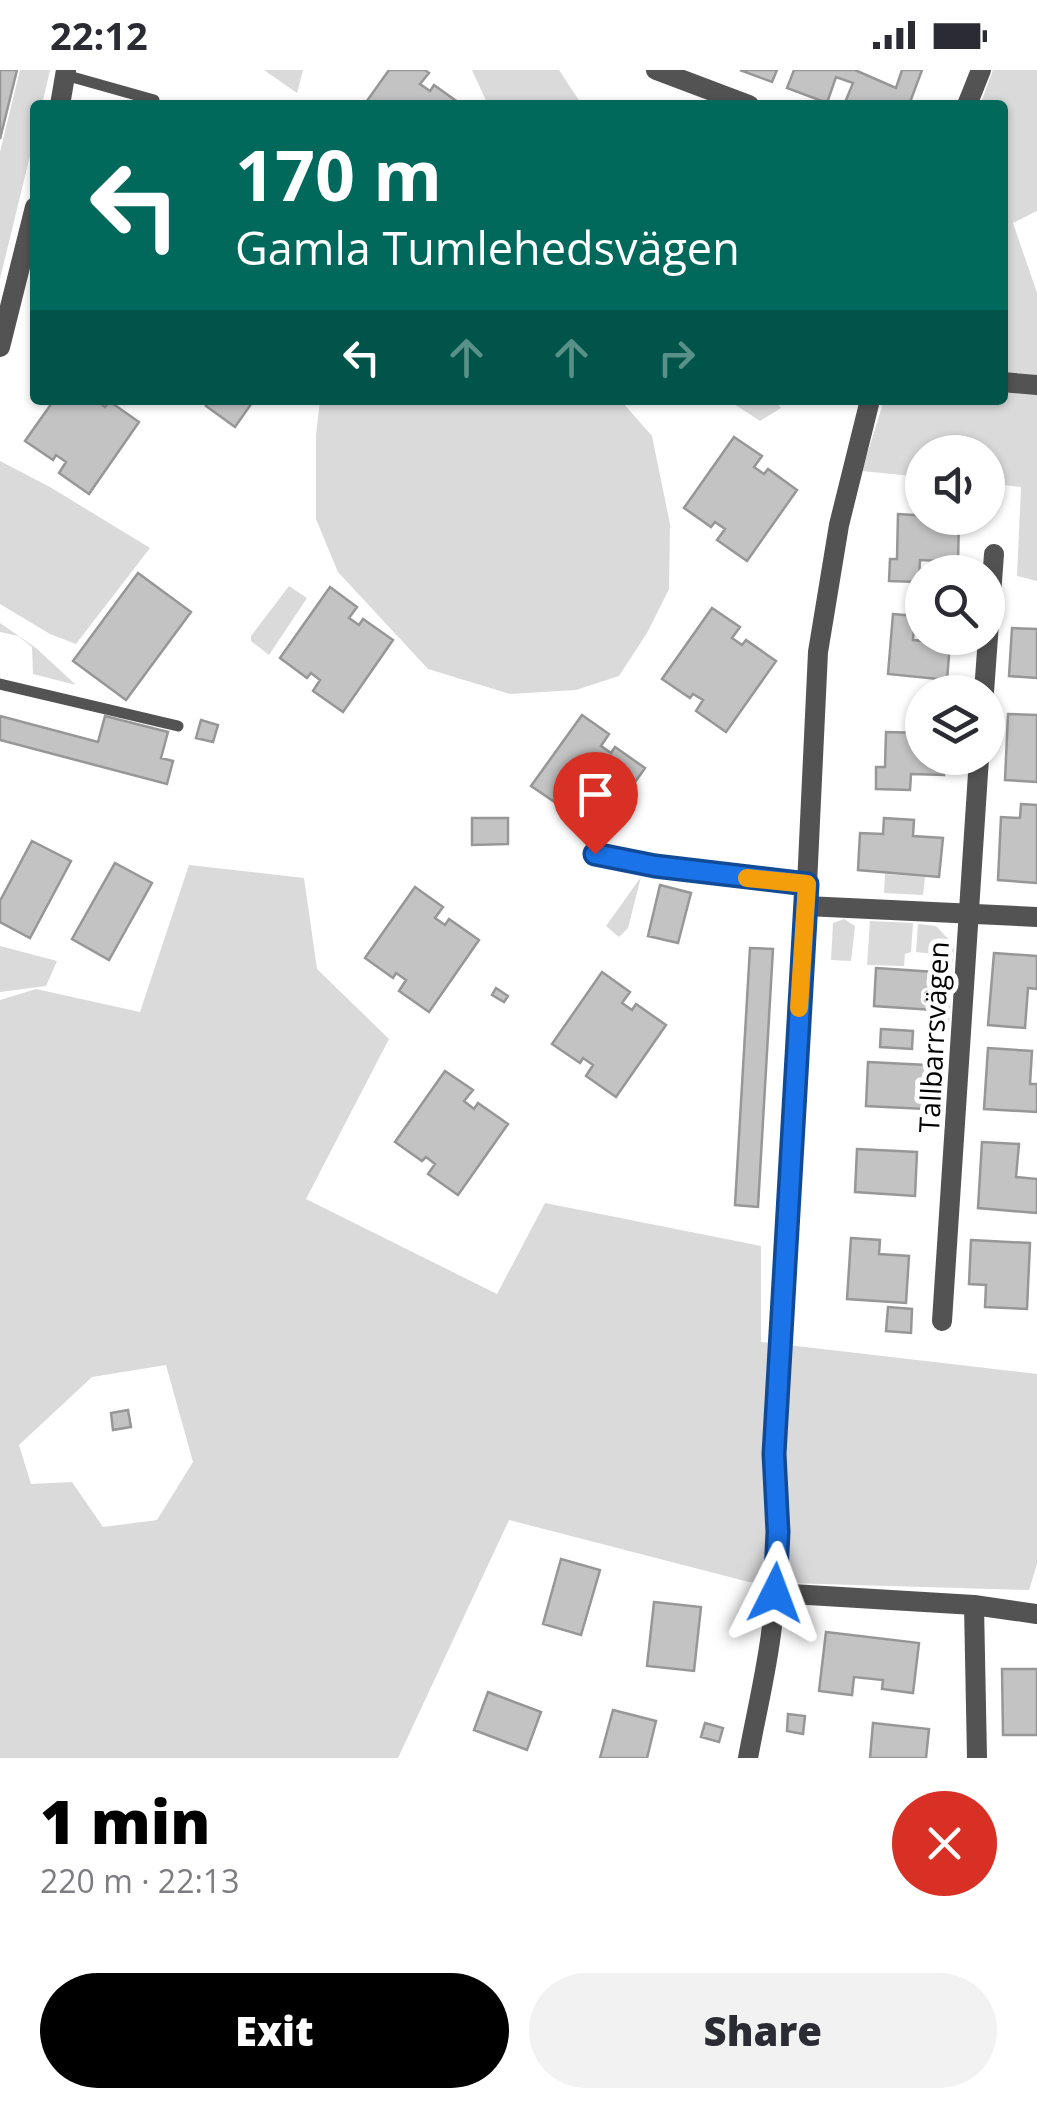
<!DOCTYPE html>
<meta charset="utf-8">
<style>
:root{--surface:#fff;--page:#f2f2f3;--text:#2b2b33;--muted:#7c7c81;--accent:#000}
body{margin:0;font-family:"Open Sans",sans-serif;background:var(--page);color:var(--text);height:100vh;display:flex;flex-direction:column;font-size:38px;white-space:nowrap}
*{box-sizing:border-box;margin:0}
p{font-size:32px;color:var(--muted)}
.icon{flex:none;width:55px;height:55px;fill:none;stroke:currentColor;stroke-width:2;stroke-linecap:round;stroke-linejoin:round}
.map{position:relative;height:1688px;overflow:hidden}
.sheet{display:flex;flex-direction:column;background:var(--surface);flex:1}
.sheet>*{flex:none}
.guide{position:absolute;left:30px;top:30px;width:978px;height:305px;border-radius:10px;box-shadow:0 2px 8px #0004;background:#00695c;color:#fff;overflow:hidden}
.tools{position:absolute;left:905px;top:365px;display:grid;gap:20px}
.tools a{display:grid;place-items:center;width:100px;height:100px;border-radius:50%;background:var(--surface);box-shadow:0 2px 8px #0004;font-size:50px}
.pin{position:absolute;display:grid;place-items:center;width:85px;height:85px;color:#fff;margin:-102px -42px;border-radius:50% 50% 50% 0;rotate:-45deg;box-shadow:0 0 10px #0007}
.pin .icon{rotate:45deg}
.me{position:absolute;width:110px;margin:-55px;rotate:3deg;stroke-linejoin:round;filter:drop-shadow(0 0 8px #0008)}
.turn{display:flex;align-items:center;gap:35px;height:210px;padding:0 40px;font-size:45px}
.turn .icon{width:130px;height:130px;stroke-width:2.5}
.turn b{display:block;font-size:70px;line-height:85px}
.lanes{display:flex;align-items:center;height:95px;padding:0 40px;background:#0003;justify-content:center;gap:50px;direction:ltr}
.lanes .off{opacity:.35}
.round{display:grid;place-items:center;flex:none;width:105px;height:105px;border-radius:52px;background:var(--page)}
.head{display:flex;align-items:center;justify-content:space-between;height:170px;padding:0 40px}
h1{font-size:60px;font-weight:800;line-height:75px;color:var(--accent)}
.button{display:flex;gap:20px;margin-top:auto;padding:20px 40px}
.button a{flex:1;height:115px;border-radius:60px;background:var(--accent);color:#fff;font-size:40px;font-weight:800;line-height:115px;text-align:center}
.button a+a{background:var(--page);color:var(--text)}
.status{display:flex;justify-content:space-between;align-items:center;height:70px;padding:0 50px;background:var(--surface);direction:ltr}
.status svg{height:28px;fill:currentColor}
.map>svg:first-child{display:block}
.green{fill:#dadada;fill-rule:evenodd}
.building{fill:#c3c3c3;stroke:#979797;stroke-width:2.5}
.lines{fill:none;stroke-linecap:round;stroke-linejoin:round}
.service{stroke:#535353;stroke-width:11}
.minor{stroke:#535353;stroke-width:20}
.route-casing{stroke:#114b97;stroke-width:25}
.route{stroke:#1a73e8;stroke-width:18}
.slow{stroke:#f59e0b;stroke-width:18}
.labels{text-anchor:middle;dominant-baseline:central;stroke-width:10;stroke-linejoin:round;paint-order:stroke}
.street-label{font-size:28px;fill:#000;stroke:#fff}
</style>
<div class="status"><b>22:12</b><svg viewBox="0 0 49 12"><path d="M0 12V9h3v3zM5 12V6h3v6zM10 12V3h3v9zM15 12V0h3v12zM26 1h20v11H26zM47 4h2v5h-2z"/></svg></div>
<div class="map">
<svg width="1037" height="1688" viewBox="0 0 1037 1688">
<rect width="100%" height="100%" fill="#fff"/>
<!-- green -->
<path class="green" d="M20 0H50L42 35H35V65L0 209V82Z
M264 0H303L297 23Z
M472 0H559L582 35H488Z
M993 0H1037V141L1013 153 1037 223V511L1017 506 1021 417 988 413V382H922V407L862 401 884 330H1002V35H980Z
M320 330H625L623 333 652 366 670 454 669 519 647 563 619 606 576 620 510 624 428 599 338 502 316 449V365Z
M728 330H775L781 338 760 351Z
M0 391 50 417 150 478 76 574 50 564 0 534Z
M289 516 307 528 269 585 251 571V566Z
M0 553 36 578 76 615 33 604 32 577 18 566 0 562Z
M189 795 304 808 317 899 389 969 306 1129 497 1224 545 1133 761 1176V1272L1037 1304V1494L1029 1520 749 1512 509 1450 398 1688H0V930L36 919 140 942ZM166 1295 193 1392 157 1450 103 1457 72 1412 31 1414 19 1375 92 1307Z
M885 804 925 807 923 825 884 823Z
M641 807 628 858 619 867 606 856Z
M844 849 855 856 851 891 831 890 833 853Z
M870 851 913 853 911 882 905 884 904 896 867 895Z
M918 854 936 856 954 875 949 955 931 953 940 885 916 882Z
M0 876 57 891 46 916 0 922Z"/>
<!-- building -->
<path class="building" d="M0 0H17L0 69Z
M389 0H425L429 3 420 14 430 21 434 15 462 35H364Z
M740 0H777L772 12Z
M794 0H855L896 18 902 0H922L909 35H844L853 13 836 7 827 33 787 18Z
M54 330H95L105 337 109 331 139 352 89 424 59 403 66 392 56 385 53 390 25 371Z
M210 330H254L235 357 206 336Z
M734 367 762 386 754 397 764 404 768 399 797 420 747 491 717 470 725 459 715 452 711 457 684 438Z
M898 444 959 448 958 492 920 490 919 512 889 511 890 489H897Z
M138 503 191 542 126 630 73 591Z
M330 517 357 537 349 548 359 555 363 549 393 570 343 642 313 621 320 610 311 603 307 608 280 588Z
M712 538 740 557 732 568 742 575 746 570 776 591 726 662 696 641 703 630 693 624 690 628 662 609Z
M893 544 915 546 913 570 950 573 947 610 888 604Z
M1012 558 1037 559V608L1009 606Z
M1008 644 1037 645V712L1005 710Z
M582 645 609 664 601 676 611 683 615 677 645 698 595 769 565 748 572 738 562 731 559 735 531 716Z
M0 646 98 672 105 646 168 662 161 688 173 691 167 714 0 670Z
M201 650 218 655 213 672 196 668Z
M886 662 922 663V688H944V705L911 704 910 720 876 719V697H885Z
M1021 734 1037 735V813L998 810 1001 747 1020 748Z
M472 748H508V774L472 775Z
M884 748 914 750 913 766 943 768 939 807 858 800 860 763 883 764Z
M32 771 71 791 30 868 0 852V831Z
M115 793 152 813 109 890 72 869Z
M660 815 691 823 678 873 648 866Z
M415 817 443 837 435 848 445 855 449 849 479 870 429 942 399 921 406 910 396 903 393 908 365 888Z
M750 878 773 879 758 1137 735 1135Z
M994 883 1037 886V919L1028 918 1025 958 988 955Z
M876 898 935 902 933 940 874 936Z
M602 902 630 922 622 933 632 940 636 934 666 955 616 1027 586 1006 593 995 583 988 580 993 552 974Z
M496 918 508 926 504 932 492 925Z
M881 959 913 961 912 979 880 977Z
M988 978 1032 981 1030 1014H1037V1042L984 1039Z
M868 992 927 995 925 1039 866 1036Z
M445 1001 473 1020 464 1031 474 1039 478 1033 508 1054 458 1125 428 1104 435 1094 426 1087 422 1091 395 1072Z
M982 1072 1019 1074 1016 1107 1037 1109V1143L978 1138Z
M857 1079 917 1082 915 1126 855 1122Z
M851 1168 880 1170 879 1184 909 1186 906 1233 847 1229Z
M971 1170 1030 1173 1027 1239 985 1237 986 1215 969 1214Z
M888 1237 912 1239 911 1263 886 1261Z
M128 1340 131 1357 113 1360 111 1343Z
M561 1489 600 1500 581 1565 543 1554Z
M654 1532 701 1537 694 1601 647 1596Z
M826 1562 919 1573 913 1623 882 1619 883 1610 854 1607 852 1625 819 1621Z
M1002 1599H1037V1665H1003Z
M488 1622 541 1642 527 1680 474 1660Z
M613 1640 656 1651 647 1688H600Z
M788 1644 805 1646 803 1664 787 1661Z
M705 1653 723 1658 719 1672 701 1667Z
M873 1653 929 1659 926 1688H870Z"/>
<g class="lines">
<!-- service -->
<path class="service" d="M65 5 154 30
M0 614 178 656
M595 784 655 796 807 814"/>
<!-- minor -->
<path class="minor" d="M656 0 749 35
M60 35 66 0
M967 35 981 0
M0 277 35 137
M1002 312 1037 315
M984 622 994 484
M806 836 1037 847
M942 1251 979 688
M775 1523 974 1535 1037 1544
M974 1535 977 1688
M748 1688C756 1644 767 1600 772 1556 778 1498 777 1442 774 1384L806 836 818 582 839 455 870 330"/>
</g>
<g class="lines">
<!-- route casing -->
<g class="route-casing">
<path id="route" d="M595 784 655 796 807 814 774 1384 778 1462 775 1523"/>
</g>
<!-- route -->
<use href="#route" class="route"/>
<!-- slow -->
<path class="slow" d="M747 808 807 814 799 938"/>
</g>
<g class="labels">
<!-- street labels -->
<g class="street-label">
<text transform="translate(933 967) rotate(-87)">Tallbarrsvägen</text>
</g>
</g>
</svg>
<div class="tools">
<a><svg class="icon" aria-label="sound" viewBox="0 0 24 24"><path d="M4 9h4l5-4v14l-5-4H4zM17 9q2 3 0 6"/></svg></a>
<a><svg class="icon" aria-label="search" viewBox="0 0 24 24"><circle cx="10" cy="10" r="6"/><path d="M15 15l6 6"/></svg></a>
<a><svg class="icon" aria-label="layers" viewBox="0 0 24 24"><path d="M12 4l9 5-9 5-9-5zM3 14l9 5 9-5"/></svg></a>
</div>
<div class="pin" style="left:595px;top:784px;background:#d93025"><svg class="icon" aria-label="arrive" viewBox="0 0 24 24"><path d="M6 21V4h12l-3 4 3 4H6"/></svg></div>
<svg class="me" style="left:775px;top:1523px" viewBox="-20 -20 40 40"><path d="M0-17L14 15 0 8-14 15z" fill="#1a73e8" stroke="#fff" stroke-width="4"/></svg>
<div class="guide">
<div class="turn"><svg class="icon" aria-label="left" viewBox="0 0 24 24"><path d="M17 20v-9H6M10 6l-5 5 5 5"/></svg><div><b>170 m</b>Gamla Tumlehedsvägen</div></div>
<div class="lanes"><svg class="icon" aria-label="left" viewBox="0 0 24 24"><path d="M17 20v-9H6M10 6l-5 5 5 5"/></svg><svg class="icon off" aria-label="ahead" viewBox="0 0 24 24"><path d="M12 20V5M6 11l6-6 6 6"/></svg><svg class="icon off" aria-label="ahead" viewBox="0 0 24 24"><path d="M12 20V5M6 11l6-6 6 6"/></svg><svg class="icon off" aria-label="right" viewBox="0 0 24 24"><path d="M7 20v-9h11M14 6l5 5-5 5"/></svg></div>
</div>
</div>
<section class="sheet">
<div class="head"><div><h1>1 min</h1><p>220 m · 22:13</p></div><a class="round" style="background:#d93025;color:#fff"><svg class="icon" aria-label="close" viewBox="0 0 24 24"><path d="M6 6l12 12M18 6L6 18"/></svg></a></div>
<div class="button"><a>Exit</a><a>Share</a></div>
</section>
